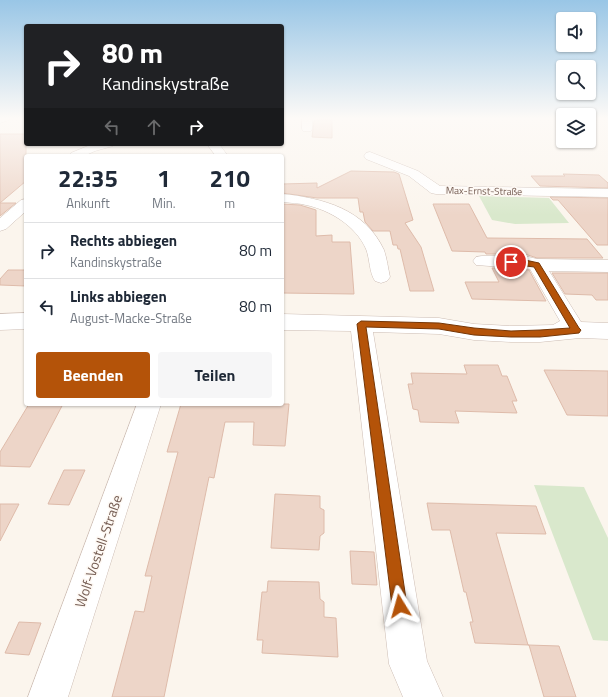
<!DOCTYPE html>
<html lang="de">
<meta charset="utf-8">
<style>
:root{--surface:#fff;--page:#f6f6f7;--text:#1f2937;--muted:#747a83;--line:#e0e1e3;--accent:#b45309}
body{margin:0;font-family:"Titillium Web",sans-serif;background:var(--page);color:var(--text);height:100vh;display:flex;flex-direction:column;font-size:15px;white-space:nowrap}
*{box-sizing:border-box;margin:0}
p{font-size:13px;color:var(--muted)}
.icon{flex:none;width:22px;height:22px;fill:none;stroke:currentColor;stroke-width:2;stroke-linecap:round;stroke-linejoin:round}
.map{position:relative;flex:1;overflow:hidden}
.side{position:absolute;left:24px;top:154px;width:260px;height:252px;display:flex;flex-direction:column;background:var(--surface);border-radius:4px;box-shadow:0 1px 3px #0004}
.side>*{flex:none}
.guide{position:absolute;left:24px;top:24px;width:260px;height:122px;border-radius:4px;box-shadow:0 1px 3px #0004;background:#202124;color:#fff;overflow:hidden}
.buttons{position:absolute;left:556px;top:12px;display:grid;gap:8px}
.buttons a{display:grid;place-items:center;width:40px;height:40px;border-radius:4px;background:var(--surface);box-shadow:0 1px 3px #0004;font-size:20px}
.pin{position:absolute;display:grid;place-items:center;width:34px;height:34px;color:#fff;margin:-17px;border:2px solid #fff;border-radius:50%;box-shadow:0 1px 4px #0007}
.me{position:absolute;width:44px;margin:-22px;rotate:352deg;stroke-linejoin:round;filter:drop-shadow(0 0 3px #0008)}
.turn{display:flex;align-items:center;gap:14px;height:84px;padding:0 12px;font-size:18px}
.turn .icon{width:52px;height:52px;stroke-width:2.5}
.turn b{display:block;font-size:28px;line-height:34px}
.lanes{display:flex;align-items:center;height:38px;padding:0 12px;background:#0003;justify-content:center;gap:20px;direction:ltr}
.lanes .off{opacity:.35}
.eta{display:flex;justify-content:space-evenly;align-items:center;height:68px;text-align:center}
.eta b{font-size:24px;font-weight:700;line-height:28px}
.button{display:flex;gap:8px;margin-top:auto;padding:8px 12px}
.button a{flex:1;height:46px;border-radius:4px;background:var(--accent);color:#fff;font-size:16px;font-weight:700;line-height:46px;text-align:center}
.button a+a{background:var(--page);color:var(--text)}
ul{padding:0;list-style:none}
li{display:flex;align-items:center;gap:12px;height:56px;padding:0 12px;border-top:1px solid var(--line)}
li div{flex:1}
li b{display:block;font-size:15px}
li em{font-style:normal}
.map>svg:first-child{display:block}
.green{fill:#d9e8cc}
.building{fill:#edd5c8;stroke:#debbaa}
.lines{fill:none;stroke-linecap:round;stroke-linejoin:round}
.minor-casing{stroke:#cdbdb4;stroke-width:1}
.minor{fill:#fff;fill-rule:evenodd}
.route{fill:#b45309;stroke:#753606}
.labels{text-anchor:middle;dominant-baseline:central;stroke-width:3;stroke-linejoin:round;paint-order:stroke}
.far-street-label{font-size:10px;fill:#745c52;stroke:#fef9f4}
.near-street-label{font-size:14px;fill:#745c52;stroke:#fef9f4}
</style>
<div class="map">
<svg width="608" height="697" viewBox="0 0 608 697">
<rect width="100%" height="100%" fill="#fbf5ed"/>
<!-- green -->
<path class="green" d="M479 196 549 198 569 223 515 224 492 220Z
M534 485 584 487 608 538V641L593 640Z"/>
<!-- building -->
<path class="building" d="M316 120H332V138L312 137 314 121Z
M0 134H26V181L0 203H16L0 216Z
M351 171 394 172 399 174 413 220 405 223 421 247 434 291H410L400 249H398L397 245H393L390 231H373L365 222 363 212H360L358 198H317L282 193V184L317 183V188Z
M563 174 599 175 608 183V188L540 186 531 176H565Z
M550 197 608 198V245H597L558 200H553Z
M282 204 300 205 316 210V236L332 235V242H350L354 294 282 293Z
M433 204H469L487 238 587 239 603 258H537L525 254H486L485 252 452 251Z
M492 268 529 270 546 301 472 299 465 282H499Z
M8 270H26V286L0 285V279Z
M552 273H608V300H596L592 295 565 294Z
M464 365H498L502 376H507L517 401H512L517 413 455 411 459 423 420 422 418 410 413 409 408 384H413L411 373 467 374Z
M544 370 608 371V416L567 415Z
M29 404H63L30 467 0 466V452Z
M181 404H289L285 446 253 445 254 422H225L214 478 209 477 164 697H112L135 611 144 612 152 576H145L178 452H167Z
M64 470H85L69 505 48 504Z
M275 494 320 496V508L324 510V533L320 536 319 550 271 548Z
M427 503 536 506 546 534 496 533 528 645 559 646 576 697H544L529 645 475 643 470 622H473L466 592H464L450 530H432Z
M0 504H19L0 541Z
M350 551 374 552 377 585 352 584Z
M268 581 319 582 320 599 324 602V617L336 618 338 657 262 653 263 640H257L262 592H267Z
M19 622 41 623 29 655 5 653Z"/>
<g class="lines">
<!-- minor casing -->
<g class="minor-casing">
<path id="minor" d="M0 118H10L9 120 0 123Z
M302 118H312V129L311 131H303L302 129Z
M93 144H115L113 146 95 151 84 156H69L71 153Z
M207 144H219L228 156H216Z
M370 152 418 171 440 186 608 189V197L436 194 431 193 409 176 366 159 364 156 366 153Z
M282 194C323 198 365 209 384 250 387 259 388 268 390 277L387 281 381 283 375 281C369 272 370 259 366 249 356 226 330 210 306 205 299 203 290 203 282 202Z
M26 199V211L6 229 0 231V218L21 200Z
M482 256H525L537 259 608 260V272L549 271 581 322 608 323V339L580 338 540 342H511L474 340 439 334 373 332 427 661 443 697H403L389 664 351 331 282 330V314L439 318 474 324 511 326 553 325 560 321 530 269 476 265 473 261 476 257Z
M26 313V329L0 330V314Z
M137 404H161L68 697H28Z"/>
</g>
<!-- minor -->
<use href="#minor" class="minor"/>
</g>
<!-- sky -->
<linearGradient id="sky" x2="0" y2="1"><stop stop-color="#99c6e6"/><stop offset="0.55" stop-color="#fdfaf7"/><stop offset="1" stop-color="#fdfaf7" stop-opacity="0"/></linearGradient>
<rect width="608" height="215" fill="url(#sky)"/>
<!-- route -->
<path class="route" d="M508 260H525L539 263 579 328 581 330 579 333 540 337H511L474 335 439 329 366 327 407 606 405 611 400 613 394 611 392 606 357 324 361 321 439 323 474 328 511 331 540 330 570 328 534 267 511 264 507 262Z"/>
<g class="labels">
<!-- far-street labels -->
<g class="far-street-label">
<text transform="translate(484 191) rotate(1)">Max-Ernst-Straße</text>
</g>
<!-- near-street labels -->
<g class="near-street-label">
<text transform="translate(98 551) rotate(-71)">Wolf-Vostell-Straße</text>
</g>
</g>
</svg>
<div class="buttons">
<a><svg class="icon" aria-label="sound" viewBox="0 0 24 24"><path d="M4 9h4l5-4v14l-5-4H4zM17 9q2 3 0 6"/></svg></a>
<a><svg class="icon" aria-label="search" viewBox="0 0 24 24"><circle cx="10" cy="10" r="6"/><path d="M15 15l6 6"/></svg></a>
<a><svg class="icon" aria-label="layers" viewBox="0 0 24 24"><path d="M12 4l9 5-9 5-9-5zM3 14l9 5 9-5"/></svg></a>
</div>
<div class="pin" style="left:511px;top:262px;background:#d93025"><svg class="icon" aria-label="arrive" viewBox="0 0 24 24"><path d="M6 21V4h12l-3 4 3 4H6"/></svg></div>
<svg class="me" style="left:400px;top:606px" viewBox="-20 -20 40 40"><path d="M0-17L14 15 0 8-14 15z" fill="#b45309" stroke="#fff" stroke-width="4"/></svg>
<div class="guide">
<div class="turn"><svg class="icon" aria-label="right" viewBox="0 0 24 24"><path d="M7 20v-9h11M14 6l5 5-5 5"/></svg><div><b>80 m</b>Kandinskystraße</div></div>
<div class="lanes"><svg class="icon off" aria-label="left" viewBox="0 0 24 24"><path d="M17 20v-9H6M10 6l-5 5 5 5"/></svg><svg class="icon off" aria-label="ahead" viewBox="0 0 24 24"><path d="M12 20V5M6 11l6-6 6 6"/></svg><svg class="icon" aria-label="right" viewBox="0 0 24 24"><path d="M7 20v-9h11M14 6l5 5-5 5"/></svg></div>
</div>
<section class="side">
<div class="eta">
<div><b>22:35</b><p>Ankunft</p></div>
<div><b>1</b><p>Min.</p></div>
<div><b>210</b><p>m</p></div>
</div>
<ul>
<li><svg class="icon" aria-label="right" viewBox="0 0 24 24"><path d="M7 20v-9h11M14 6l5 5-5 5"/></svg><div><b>Rechts abbiegen</b><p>Kandinskystraße</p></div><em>80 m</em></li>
<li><svg class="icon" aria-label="left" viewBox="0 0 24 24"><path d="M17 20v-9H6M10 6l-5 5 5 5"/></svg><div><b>Links abbiegen</b><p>August-Macke-Straße</p></div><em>80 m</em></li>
</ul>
<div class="button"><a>Beenden</a><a>Teilen</a></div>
</section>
</div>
